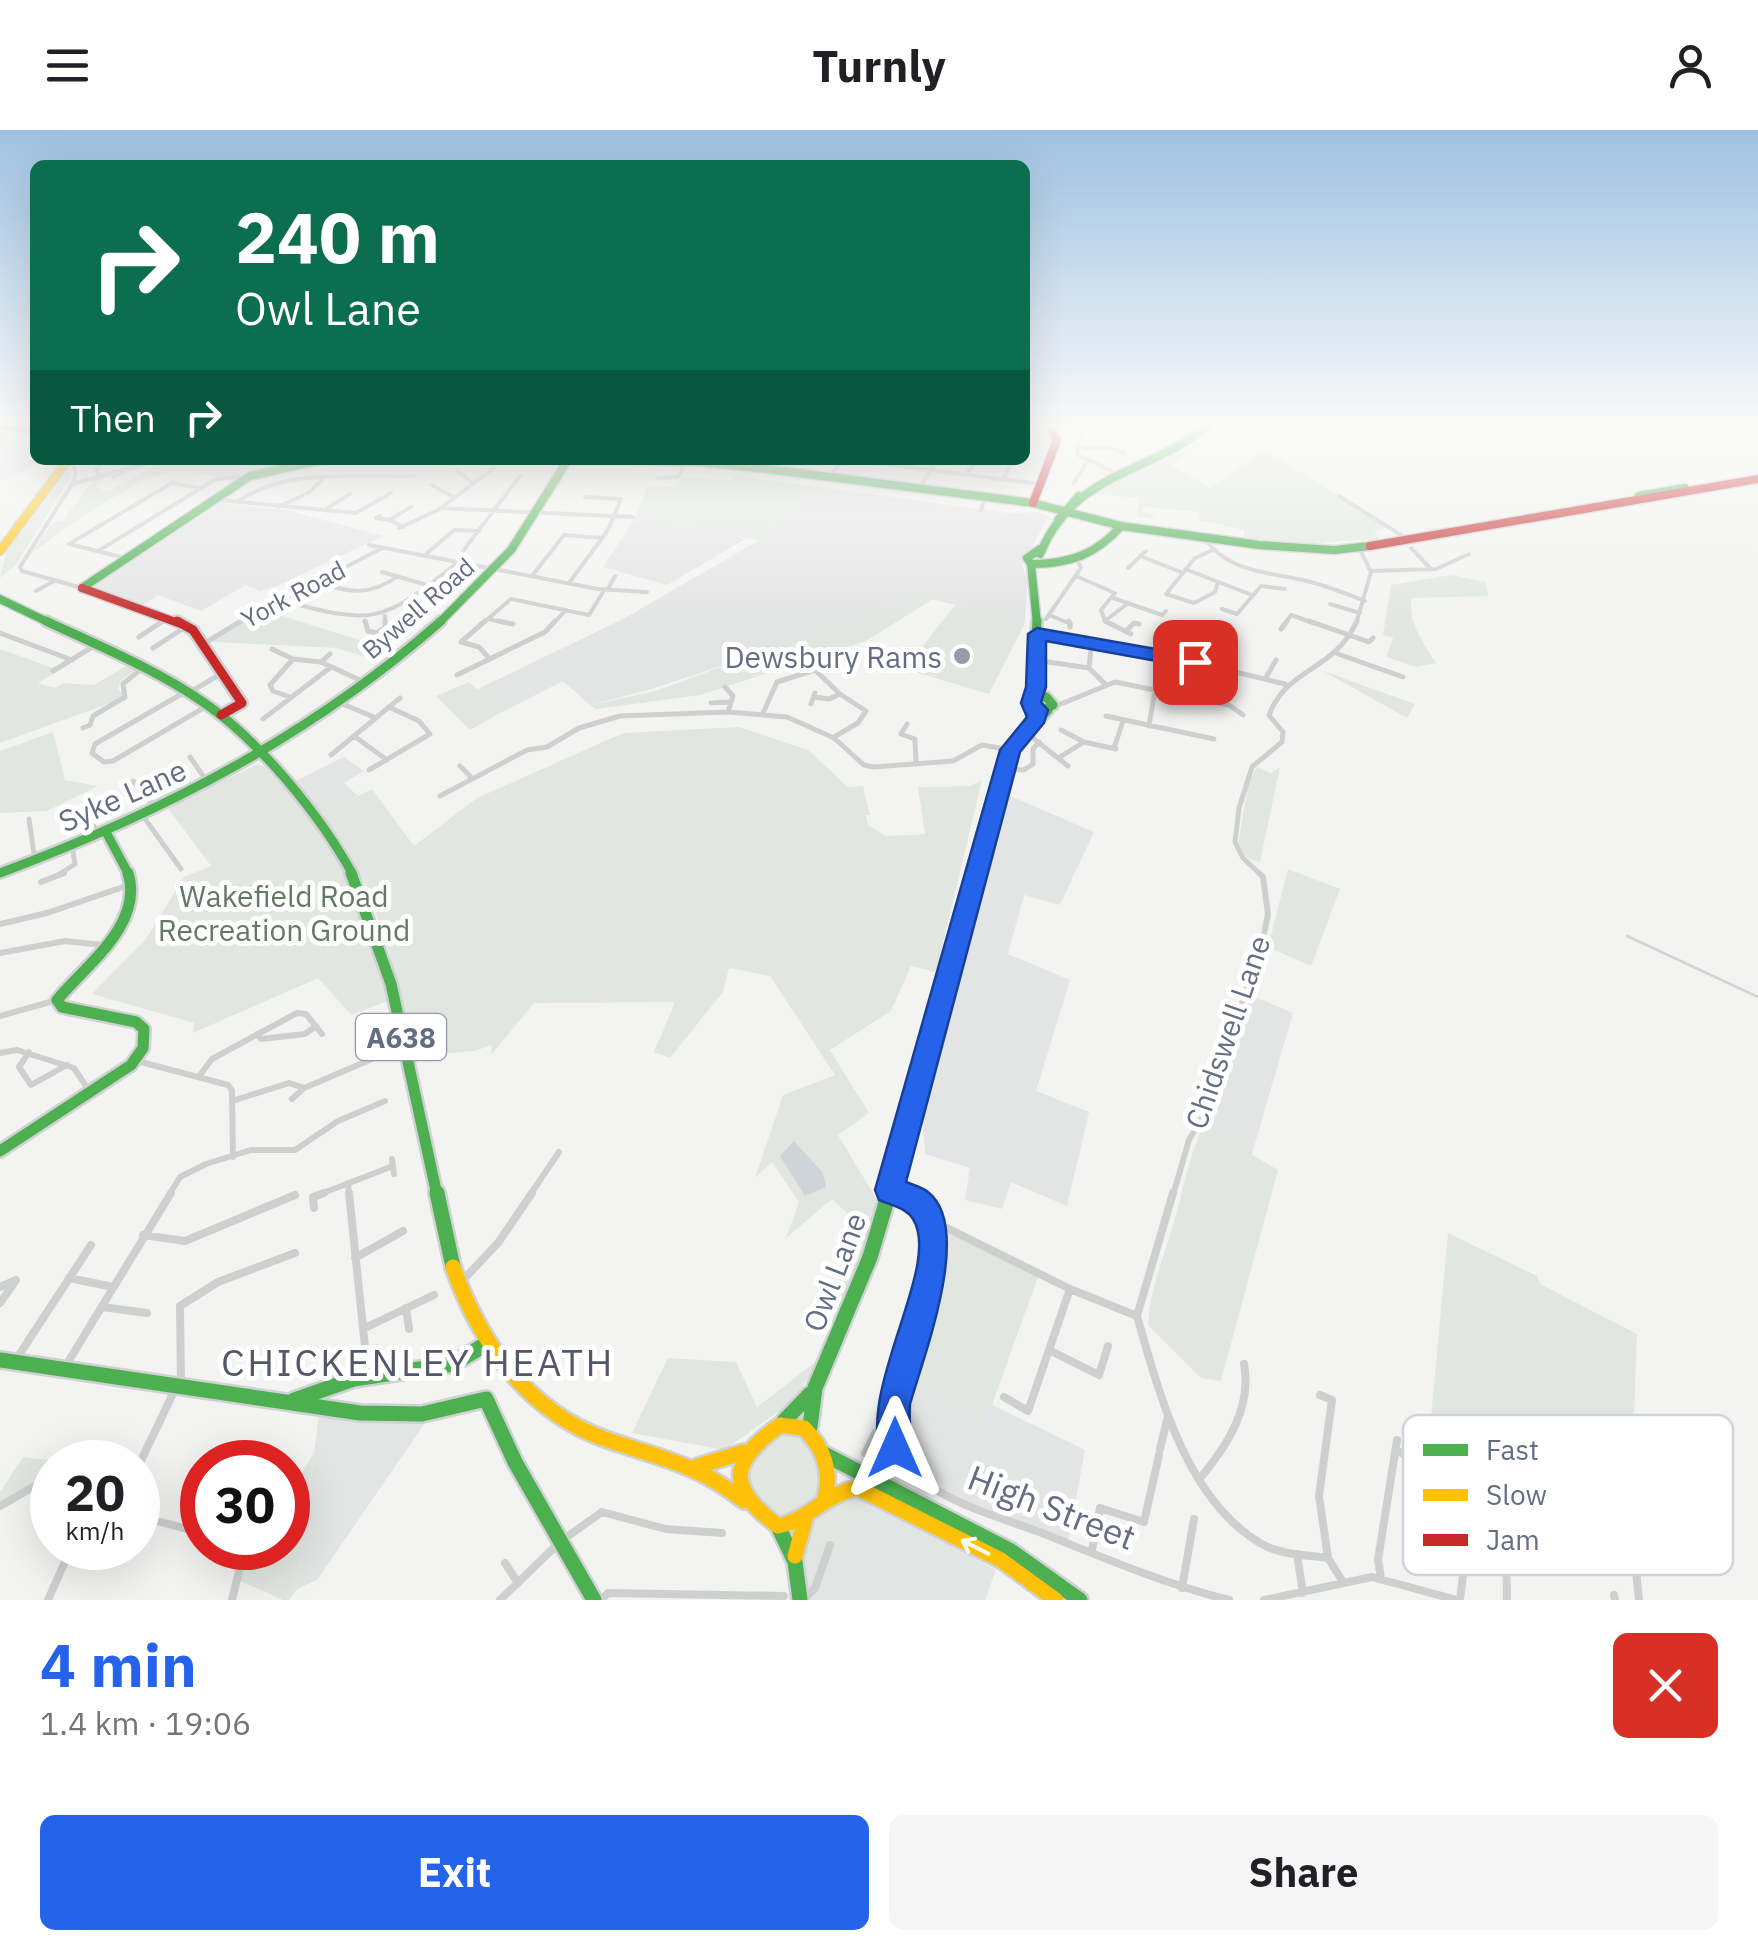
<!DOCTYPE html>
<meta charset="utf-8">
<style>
:root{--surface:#fff;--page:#f6f6f6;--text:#202124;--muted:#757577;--accent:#2563eb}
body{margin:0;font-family:"IBM Plex Sans",sans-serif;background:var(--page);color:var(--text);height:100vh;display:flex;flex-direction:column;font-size:38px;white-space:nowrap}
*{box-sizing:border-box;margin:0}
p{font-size:32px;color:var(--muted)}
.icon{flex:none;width:55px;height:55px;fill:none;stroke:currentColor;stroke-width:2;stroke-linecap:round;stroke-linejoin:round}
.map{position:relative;height:1470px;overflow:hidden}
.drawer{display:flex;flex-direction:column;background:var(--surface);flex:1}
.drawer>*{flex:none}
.banner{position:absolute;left:30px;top:30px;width:1000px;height:305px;border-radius:15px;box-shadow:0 10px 40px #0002;background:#0b6e4f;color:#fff;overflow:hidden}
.speed{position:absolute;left:30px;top:1310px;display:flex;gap:20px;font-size:50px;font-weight:700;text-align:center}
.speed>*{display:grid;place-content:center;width:130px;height:130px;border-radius:50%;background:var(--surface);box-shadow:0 10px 40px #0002;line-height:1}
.speed small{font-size:25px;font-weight:400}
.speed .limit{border:15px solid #d22;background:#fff;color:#111}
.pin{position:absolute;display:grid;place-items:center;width:85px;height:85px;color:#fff;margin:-42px;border-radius:20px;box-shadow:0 5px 15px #0006}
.me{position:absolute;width:110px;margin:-55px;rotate:0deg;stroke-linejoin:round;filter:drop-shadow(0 0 8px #0008)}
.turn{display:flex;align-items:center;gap:35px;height:210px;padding:0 40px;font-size:45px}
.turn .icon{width:130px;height:130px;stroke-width:2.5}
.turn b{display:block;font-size:70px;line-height:85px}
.then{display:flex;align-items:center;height:95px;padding:0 40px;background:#0003;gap:20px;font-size:38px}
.round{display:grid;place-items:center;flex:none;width:105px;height:105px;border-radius:15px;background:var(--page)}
.overview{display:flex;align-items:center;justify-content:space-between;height:170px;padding:0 40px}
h1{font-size:60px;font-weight:700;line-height:75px;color:var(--accent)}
.action{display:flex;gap:20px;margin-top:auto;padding:20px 40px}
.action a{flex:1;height:115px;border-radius:15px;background:var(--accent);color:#fff;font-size:40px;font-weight:700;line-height:115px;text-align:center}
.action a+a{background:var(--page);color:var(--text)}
header{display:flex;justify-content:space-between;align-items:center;height:130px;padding:0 40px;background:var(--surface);font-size:45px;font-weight:700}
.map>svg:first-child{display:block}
.built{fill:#e3e4e4}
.green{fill:#e1e7e0}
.water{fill:#cfd4d9}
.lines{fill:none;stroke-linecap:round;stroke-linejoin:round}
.stream{stroke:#cfd4d9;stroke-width:2.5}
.fast-far3-casing{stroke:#d0d1d2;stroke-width:11}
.fast-far2-casing{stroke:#d0d1d2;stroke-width:14}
.fast-far1-casing{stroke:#d0d1d2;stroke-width:16}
.fast-casing{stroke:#d0d1d2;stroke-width:20}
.slow-far1-casing{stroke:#d0d1d2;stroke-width:11}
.slow-casing{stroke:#d0d1d2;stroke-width:20}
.jam-far1-casing{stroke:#d0d1d2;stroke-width:11}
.jam-casing{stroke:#d0d1d2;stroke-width:14}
.street-far3{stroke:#cecfcf;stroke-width:4}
.street-far2{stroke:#cecfcf;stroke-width:5}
.street-far1{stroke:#cecfcf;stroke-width:6}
.street{stroke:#cecfcf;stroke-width:8}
.fast-far3{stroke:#4caf50;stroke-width:8}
.fast-far2{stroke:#4caf50;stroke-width:9}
.fast-far1{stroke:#4caf50;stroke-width:11}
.fast{stroke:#4caf50;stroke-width:15}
.slow-far1{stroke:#ffc107;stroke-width:8}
.slow{stroke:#ffc107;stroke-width:15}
.jam-far1{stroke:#c62828;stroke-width:8}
.jam{stroke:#c62828;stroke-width:9}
.oneway{stroke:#f6fbf6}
.route{fill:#2563eb;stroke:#184099;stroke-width:2.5}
.poi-dot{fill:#969ca9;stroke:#fff;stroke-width:4}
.labels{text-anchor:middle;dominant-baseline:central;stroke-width:10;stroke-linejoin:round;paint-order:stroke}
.far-street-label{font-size:25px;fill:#646d82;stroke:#fff}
.shield{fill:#fff;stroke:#9299a8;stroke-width:2.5}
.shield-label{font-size:28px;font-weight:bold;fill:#646d82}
.poi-label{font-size:30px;fill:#646d82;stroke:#fff;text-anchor:end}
.street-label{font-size:30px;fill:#646d82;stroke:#fff}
.park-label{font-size:30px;fill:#637964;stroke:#fff}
.near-street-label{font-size:35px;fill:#646d82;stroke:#fff}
.near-neighbourhood-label{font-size:38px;letter-spacing:2.5px;fill:#525867;stroke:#fff}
.key{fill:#fff;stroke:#d0d3da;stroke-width:2.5}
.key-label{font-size:28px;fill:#646d82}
</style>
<header><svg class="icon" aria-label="menu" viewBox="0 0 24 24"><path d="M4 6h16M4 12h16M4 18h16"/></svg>Turnly<svg class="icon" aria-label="person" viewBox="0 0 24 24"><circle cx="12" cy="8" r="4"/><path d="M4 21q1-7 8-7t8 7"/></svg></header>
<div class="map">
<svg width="1758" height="1470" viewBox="0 0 1758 1470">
<rect width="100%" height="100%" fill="#f3f4f2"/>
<!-- built -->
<path class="built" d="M0 294H35V330H46L0 351Z
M818 357 1008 383 1039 382 1049 386 1022 435 1028 450 1025 493 916 465 812 506 648 560 590 575 563 551 502 582 476 560 623 489 758 411Z
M219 373 291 381 383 406 279 455 260 461 246 455 201 481 158 465 142 475 88 456Z
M633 391 723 402 745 409 667 455 603 437Z
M344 627 364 641 344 653 358 666 322 685 293 652Z
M1010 666 1094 702 1060 775 1024 765 1008 824 1070 850 1036 961 1089 982 1067 1076 1011 1052 1002 1079 965 1070 970 1038 925 1024 922 978 985 734Z
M1251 865 1293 883 1251 1027 1203 996Z
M899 1255 980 1294 988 1273 1085 1320 1068 1412 926 1356 895 1319 894 1274Z
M319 1285 425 1293 317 1450 297 1459Z
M857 1364 996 1440 985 1470H809L803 1419 809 1395 828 1374Z"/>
<!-- green -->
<path class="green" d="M1207 306 1211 307 1171 335 1210 358 1264 320 1390 396 1374 402 1380 409 1311 413 1244 408V400L1200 390 1199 382 1145 377 1141 381 1154 384 1151 389 1137 386 1138 368 1095 364 1079 377C1112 337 1167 337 1207 306Z
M165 330H215L253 336 264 331 317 330C287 338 249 350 217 346 202 345 187 339 171 342 135 348 61 401 31 424L53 392 62 391 94 350 108 344 96 357 107 362Z
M68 341 71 346 16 435 0 448 6 422Z
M735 346 818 357 758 411 723 402 633 391 648 356 674 357 685 348 733 350Z
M1451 445 1486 452 1488 466 1412 468C1407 491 1424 514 1436 533L1416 537 1386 527 1393 508 1383 505 1391 455Z
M916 465 933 469 866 511 700 565 596 579 590 575 656 561Z
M955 475 1025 493 989 564 905 539Z
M263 480 379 516 365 527 337 518 212 512Z
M0 519 59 540 38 553 55 558 63 553 94 555 128 535 136 539 121 551 118 559 123 564 119 570 0 613Z
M1323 541 1415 574 1407 588Z
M469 552 502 582 470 600 436 566Z
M739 597 808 620 848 657 863 656 870 685H866L868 695 886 706 925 704 918 657 970 656 982 650 941 821 944 844 911 836 891 881 830 920 869 983 838 1005 879 1073 845 1166 834 1173 851 1087 832 1069 786 1108 799 1072 772 1032 755 1048 783 965 835 945 770 846 729 838 723 862 670 928 654 922 675 872 534 873 492 924 491 915 475 921 428 925 424 919 417 927C393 844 379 752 322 685L372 659 414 716 477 668 623 603Z
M53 602 65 650 98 656 47 681 0 683V621Z
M258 634 265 637 304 680 307 678 358 753 393 869 351 885 318 848 193 903 194 893 92 864 146 809 184 747 211 736 167 677Z
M1257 637 1271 643 1280 637 1260 732 1246 727 1238 714 1249 651Z
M1288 739 1340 759 1311 836 1268 817Z
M1203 996 1278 1040 1221 1251 1201 1248 1148 1195C1150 1160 1161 1135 1171 1102 1182 1067 1187 1030 1203 996Z
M932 1098H947L1039 1144 992 1275 988 1274 980 1295 899 1255 928 1155Z
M1448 1103 1537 1146 1540 1154 1637 1204 1632 1343 1629 1344V1428L1502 1361 1430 1298Z
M823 1226 792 1272 724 1320 632 1303 668 1228 736 1232 757 1277Z
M775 1298 811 1304 829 1358 792 1396 747 1375 741 1328Z
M314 1323 297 1459 289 1470H283L238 1450 233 1418H288V1364Z
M23 1327 66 1332H52V1346L0 1376V1362Z
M850 1367 862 1372 842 1420 824 1416 809 1456C805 1407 804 1391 850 1367Z"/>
<!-- water -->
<path class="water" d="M794 1011 823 1043 826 1057 805 1066 780 1026Z"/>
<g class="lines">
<!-- stream -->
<path class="stream" d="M1627 806 1758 867"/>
<!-- fast-far3 casing -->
<g class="fast-far3-casing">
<path id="fast-far3" d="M570 330 699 332 767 339 1033 373 1121 396 1259 415 1334 420 1370 416
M1639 366 1685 358
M1058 390 1079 366
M1040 424C1074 341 1148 345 1211 294
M1031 434 1037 494
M1031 434 1027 428 1040 419
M1032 434C1069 434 1097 424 1121 396
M82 458 250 346 322 330
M0 469 52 494
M438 494 511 420 568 330"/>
</g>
<!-- fast-far2 casing -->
<g class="fast-far2-casing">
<path id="fast-far2" d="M46 491C99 516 155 539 203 572 259 610 321 686 353 745
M1033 568 1046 567 1053 575 1043 581 1031 573 1037 491
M106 702 129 745
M0 743C161 683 311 606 441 491
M978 745 1011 620 1048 580"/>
</g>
<!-- fast-far1 casing -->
<g class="fast-far1-casing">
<path id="fast-far1" d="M351 743 391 854 437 1065
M0 1021 131 935 143 918 144 899 136 892 62 877 57 870C86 835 144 794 128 743
M888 1065 979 743"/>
</g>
<!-- fast casing -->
<g class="fast-casing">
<path id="fast" d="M437 1063 453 1137
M0 1230 360 1283 422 1284 486 1269 515 1332 594 1470
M294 1270 354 1249 453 1234 486 1214
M784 1291 810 1264
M810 1297 815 1258 870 1127 889 1063
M824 1324 1011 1421 1080 1470
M778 1396 795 1432 800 1470"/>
</g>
<!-- slow-far1 casing -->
<g class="slow-far1-casing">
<path id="slow-far1" d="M0 421 68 330"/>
</g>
<!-- slow casing -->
<g class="slow-casing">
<path id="slow" d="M453 1137C480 1213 527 1281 605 1309 659 1328 698 1334 744 1371
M698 1336 744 1322
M825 1368C832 1340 824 1319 804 1298L780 1295C729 1332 726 1357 778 1396 808 1390 827 1363 858 1358L1001 1430 1056 1470
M795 1426 805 1390"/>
</g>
<!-- jam-far1 casing -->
<g class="jam-far1-casing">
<path id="jam-far1" d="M0 295 35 300
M1033 373 1057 310 1049 294
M1370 416 1758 349
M82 458 181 494"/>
</g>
<!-- jam casing -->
<g class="jam-casing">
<path id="jam" d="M177 491 193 500 242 573 221 585"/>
</g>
<!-- street-far3 -->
<path class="street-far3" d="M0 307 11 298
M1077 318 1078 325 1118 344
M1077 318H1110L1124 323
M1077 318 1081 307
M72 330 76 344 72 354 20 437 22 441 82 458
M853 330 1040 354
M457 341 473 353
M967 343 978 330
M99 346 96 339 104 330
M829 346 844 330
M113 347 124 342
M658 348 678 347 686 332
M1003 349 1010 336
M1074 353 1088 330
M72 354 158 330
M432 355 453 367
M920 358 936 330
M1339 366 1412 412
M219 370 356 383 391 363
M237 372C286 337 357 348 415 346
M278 377 308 363 322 350
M328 378 350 364
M440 378 633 387
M981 381 985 366
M380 386 376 388 389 390
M404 397 389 390 411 377
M399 398 438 380 494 338
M1203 406C1226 442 1266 442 1303 450 1325 455 1345 463 1365 471
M369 415 598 459 647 462
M1411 418 1430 438
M1213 420 1195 428 1166 464 1194 473 1215 462 1218 452
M98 421 216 349 250 346
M463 421 520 346
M424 426 454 400 480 401
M1140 426 1181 442
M125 428 69 414 172 353 200 358
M1128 438 1146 421
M1185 439 1252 465
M1371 441 1436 439 1469 424
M382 442 427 455
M532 446 564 405 602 408
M1076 446 1115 463 1101 480 1105 491
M314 451C347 462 368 468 398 446
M569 453 608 400 621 369 585 367
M608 459 615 446
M36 461 54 451
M1113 468 1162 485 1166 481
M278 469C373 496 382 494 458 432
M1330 474 1360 483
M1222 479 1237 484 1261 456 1285 459
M1049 485 1071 494
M385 486V494
M488 489 511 494
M1046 489 1081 438 1077 430
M1106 490 1127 474
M1105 491 1110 494
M159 494 169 487
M237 494 382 418
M482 494 511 469 589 485 605 459
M553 494 566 480
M1285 494 1291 485 1316 494
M1356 494 1371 442 1357 414"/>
<!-- street-far2 -->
<path class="street-far2" d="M365 491 368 501 377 503 385 497V491
M485 491 461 512 479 517 489 528
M498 491 513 494
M1069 491 1070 497
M1105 491 1131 504
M1309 491 1369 512 1373 508
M1281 499 1287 491
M1126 501 1134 493 1139 494
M0 503 72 530
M1038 504 1165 525 1285 554
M139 507 163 491
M205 513 241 491
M153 518 187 496
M1091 518 1089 538 1106 555
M272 519 293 529 321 532 364 552
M1338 524 1403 547
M1165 525 1174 513
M321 532 330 524
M1048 532 1089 538
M1219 537 1233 513
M815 540 829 532
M53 541 94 516
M457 545 545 502 555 491
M1265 549 1276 530
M725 557 733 566 728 582
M192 561 224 542
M185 562 95 614 92 623 104 632 113 631 207 576
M290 567 273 561 270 555 293 529
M814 567 829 569 840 564
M338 572 376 588
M711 573 731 572
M811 574 815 563
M1051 578 1115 552 1229 575 1243 585
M763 583 777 552 815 540 840 564 866 581 858 593 834 607
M1106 586 1214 609
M263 589 331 537
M907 594 901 604 915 609 916 633
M1149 596 1155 560
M83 598 90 595 93 586 125 567 123 554 141 539
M1061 600 1084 612
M354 606 387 630
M1034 609 1068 636
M1114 618 1123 591
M331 625 400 568
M190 627 208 653
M1060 627 1084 612 1116 619
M460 636 471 647
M1005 639 1024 640 1033 634V619L1039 612
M369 640 430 604 419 591 389 577
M133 651 157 679
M440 666 527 620 547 617 579 598 620 586 728 582 787 587 834 608 864 635 874 637 953 631 982 615 1011 620
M83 678 99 705
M143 686 181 739
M29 689 35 731
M58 745 75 734 72 716
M1261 745 1243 728 1235 712 1239 678 1252 637 1282 612 1283 602 1269 585C1288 536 1333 543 1357 491"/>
<!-- street-far1 -->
<path class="street-far1" d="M41 752 64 743
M0 794 47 783 132 754
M0 823 65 811 103 815
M0 886 57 870
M257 904 261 909 305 904 316 896
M29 922 19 937 31 955 67 935
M0 923 17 920 74 938 90 962
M137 931 228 955 232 961 233 1027
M200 945 212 929 297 883 306 884 322 904
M292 969 304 958 377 927
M232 971 289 953 304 958
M392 1029 394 1044
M348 1053 349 1065
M890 1060 904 1065
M169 1065 180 1047 206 1034 251 1020H295L338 991 385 971
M318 1065 393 1036
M530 1065 559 1022
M1173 1065 1189 1010 1205 983 1262 814 1268 784 1263 747 1259 743"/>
<!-- street -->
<path class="street" d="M349 1063 368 1246
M898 1063C981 1094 894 1235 891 1293 891 1305 897 1320 902 1330 910 1343 922 1353 936 1360 968 1379 1007 1390 1042 1403 1104 1428 1165 1454 1229 1470
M314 1078 313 1067 324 1063
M932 1098H947L1070 1159 1137 1186
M143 1105 185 1111 295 1065
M355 1128 403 1101
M69 1148 113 1157
M462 1151 498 1113 532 1063
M0 1157 16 1150 0 1173
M102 1177 147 1183
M406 1178 409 1199
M1137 1186 1173 1063
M1137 1186C1159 1263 1186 1369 1260 1413 1280 1425 1306 1425 1328 1428L1343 1452
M365 1198 434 1165
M1049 1220 1099 1245 1108 1216
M15 1231 91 1115
M65 1237 171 1063
M181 1255 180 1176 218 1152 295 1123
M1320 1265 1332 1270 1319 1366 1328 1428
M1004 1267 1028 1281 1070 1159
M1160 1319 1168 1286
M1396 1320 1435 1341
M865 1323 876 1302 891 1295
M138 1337 177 1255
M1202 1346C1228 1314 1252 1277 1244 1234
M1631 1351 1630 1383 1639 1470
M138 1372 157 1391 202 1403
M0 1376 52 1346
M1499 1402 1538 1420
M1506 1405 1507 1470
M1092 1420 1100 1378 1144 1392 1159 1325
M1297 1424 1303 1463
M505 1433 518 1453
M1381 1448 1378 1430 1397 1310
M1182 1458 1194 1389
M1614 1465 1615 1470
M48 1470 71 1418
M232 1470 239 1441 233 1418
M500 1470 561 1411 602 1382 666 1399 722 1403
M601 1470 608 1463 784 1466
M803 1470 815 1458 830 1415
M1264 1470 1372 1447 1457 1470
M1460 1470 1472 1369"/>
<!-- fast-far3 -->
<use href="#fast-far3" class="fast-far3"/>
<!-- fast-far2 -->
<use href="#fast-far2" class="fast-far2"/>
<!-- fast-far1 -->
<use href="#fast-far1" class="fast-far1"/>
<!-- fast -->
<use href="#fast" class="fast"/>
<!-- slow-far1 -->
<use href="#slow-far1" class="slow-far1"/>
<!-- slow -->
<use href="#slow" class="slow"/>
<!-- jam-far1 -->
<use href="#jam-far1" class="jam-far1"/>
<!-- jam -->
<use href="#jam" class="jam"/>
</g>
<!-- one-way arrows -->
<defs><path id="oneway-shaft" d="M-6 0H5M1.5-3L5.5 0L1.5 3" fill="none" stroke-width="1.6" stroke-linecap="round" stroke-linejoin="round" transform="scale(2.5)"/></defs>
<use class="oneway" href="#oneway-shaft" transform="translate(975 1417) rotate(-153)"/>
<!-- sky -->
<linearGradient id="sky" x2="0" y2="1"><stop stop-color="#9ec1e2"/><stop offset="0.59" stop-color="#fafaf9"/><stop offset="1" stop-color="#fafaf9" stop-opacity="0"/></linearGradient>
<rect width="1758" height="500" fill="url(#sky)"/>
<!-- route -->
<path class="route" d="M1037 498 1195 526 1204 532 1195 538 1046 511V557L1041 572 1048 580 1044 593 1020 622 906 1052C913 1055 922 1057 928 1062 974 1098 923 1227 910 1274 908 1293 914 1313 907 1331L895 1336 883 1331C854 1260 943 1137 913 1089 906 1078 891 1075 879 1070L875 1060 1000 620 1027 587 1021 573 1026 557 1028 504Z"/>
<!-- markers -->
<circle class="poi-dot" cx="962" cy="526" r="10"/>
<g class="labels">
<!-- far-street labels -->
<g class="far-street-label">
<text transform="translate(293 464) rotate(-28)">York Road</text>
<text transform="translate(418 478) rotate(-41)">Bywell Road</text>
</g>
<!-- shield labels -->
<rect class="shield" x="356" y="884" width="90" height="46" rx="8"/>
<g class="shield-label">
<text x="401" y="907">A638</text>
</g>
<!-- poi labels -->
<g class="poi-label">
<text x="942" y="526">Dewsbury Rams</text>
</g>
<!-- street labels -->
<g class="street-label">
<text transform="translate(122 665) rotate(-24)">Syke Lane</text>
<text transform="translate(1227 902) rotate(-71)">Chidswell Lane</text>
<text transform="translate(834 1142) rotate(-69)">Owl Lane</text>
</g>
<!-- park labels -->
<g class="park-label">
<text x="284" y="765">Wakefield Road<tspan x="284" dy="34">Recreation Ground</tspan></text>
</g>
<!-- near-street labels -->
<g class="near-street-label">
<text transform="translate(1052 1377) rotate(21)">High Street</text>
</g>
<!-- near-neighbourhood labels -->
<g class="near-neighbourhood-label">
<text x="418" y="1231">CHICKENLEY HEATH</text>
</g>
</g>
<!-- legend -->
<rect x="1403" y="1285" width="330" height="160" rx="15" class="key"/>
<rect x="1423" y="1314" width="45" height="12" fill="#4caf50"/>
<rect x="1423" y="1359" width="45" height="12" fill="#ffc107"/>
<rect x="1423" y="1404" width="45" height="12" fill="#c62828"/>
<g class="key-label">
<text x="1486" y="1330">Fast</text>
<text x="1486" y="1375">Slow</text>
<text x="1486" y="1420">Jam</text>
</g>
</svg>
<div class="speed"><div>20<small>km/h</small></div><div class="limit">30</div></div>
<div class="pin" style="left:1195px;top:532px;background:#d93025"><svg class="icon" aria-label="arrive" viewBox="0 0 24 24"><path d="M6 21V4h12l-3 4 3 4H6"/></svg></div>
<svg class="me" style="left:895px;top:1318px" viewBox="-20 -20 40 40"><path d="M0-17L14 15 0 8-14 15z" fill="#2563eb" stroke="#fff" stroke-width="4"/></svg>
<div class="banner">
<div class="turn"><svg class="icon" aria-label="right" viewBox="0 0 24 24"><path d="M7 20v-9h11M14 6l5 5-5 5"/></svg><div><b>240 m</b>Owl Lane</div></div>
<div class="then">Then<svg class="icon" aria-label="right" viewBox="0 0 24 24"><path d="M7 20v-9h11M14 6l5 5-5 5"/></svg></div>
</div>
</div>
<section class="drawer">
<div class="overview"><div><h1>4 min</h1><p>1.4 km · 19:06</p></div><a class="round" style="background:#d93025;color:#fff"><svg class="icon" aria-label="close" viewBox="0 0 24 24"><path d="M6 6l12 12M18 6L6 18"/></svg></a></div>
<div class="action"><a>Exit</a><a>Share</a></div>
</section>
